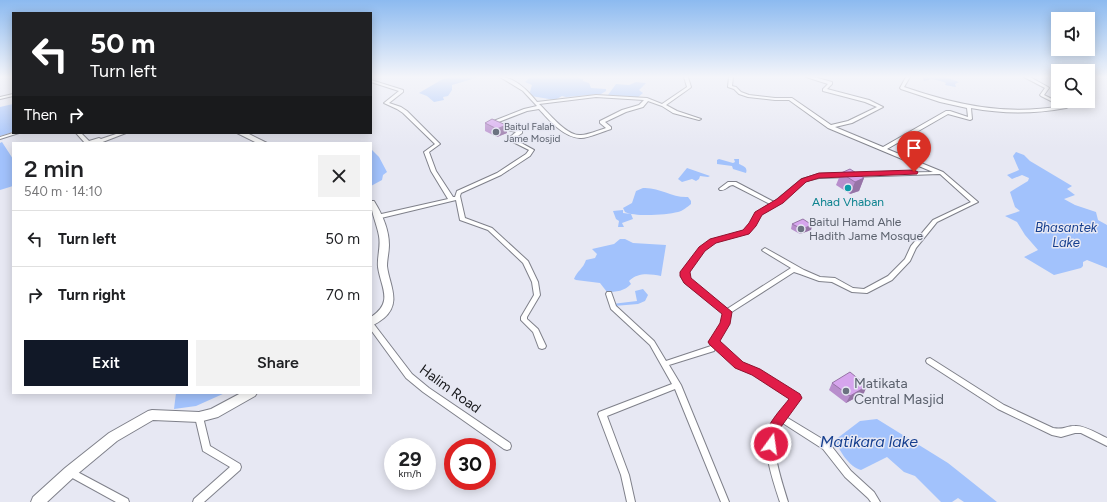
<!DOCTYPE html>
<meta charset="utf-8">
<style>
:root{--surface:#fff;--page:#f2f2f2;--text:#202124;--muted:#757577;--line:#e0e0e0;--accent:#111827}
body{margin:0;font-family:Figtree,sans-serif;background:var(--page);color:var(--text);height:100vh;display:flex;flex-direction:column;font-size:15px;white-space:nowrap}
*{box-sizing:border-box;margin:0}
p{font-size:13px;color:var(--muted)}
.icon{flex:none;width:22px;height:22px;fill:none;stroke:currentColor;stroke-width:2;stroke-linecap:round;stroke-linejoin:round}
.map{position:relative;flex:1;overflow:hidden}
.drawer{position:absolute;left:12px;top:142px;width:360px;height:252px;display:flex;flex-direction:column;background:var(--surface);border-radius:0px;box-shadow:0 2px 10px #0003}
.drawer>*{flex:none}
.top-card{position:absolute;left:12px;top:12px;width:360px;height:122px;border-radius:0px;box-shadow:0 2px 10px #0003;background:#202124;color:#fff;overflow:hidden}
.controls{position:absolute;left:1051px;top:12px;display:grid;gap:8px}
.controls a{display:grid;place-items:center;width:44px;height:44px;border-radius:0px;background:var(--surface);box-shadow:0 2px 10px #0003;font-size:20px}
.speed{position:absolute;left:384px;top:438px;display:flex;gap:8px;font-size:20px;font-weight:700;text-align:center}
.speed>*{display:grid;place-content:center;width:52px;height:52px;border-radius:50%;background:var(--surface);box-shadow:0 2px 10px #0003;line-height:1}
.speed small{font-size:10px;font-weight:400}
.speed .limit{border:6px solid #d22;background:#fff;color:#111}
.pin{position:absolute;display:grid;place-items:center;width:34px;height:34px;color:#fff;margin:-41px -17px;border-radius:50% 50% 50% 0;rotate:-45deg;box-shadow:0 0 4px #0007}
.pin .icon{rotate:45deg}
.me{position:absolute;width:44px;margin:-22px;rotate:14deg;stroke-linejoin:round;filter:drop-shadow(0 0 3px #0008)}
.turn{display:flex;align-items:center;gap:14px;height:84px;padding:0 12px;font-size:18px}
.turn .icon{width:52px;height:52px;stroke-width:2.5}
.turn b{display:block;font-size:28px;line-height:34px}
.then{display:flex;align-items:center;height:38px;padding:0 12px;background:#0003;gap:8px;font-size:15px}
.round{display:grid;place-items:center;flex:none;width:42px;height:42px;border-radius:0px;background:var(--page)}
.summary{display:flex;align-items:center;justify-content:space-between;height:68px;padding:0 12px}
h1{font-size:24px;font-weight:600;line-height:30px}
.button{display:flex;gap:8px;margin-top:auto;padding:8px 12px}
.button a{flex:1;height:46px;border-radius:0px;background:var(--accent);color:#fff;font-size:16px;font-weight:600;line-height:46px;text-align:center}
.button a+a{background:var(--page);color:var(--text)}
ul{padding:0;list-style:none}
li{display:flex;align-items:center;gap:12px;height:56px;padding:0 12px;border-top:1px solid var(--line)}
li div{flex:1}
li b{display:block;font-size:15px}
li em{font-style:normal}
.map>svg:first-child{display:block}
.water{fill:#a2c2fc}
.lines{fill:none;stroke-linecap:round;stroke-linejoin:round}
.street-casing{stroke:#7f808a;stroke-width:2}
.secondary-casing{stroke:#7f808a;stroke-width:2}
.street{fill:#fff;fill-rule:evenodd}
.secondary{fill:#fff;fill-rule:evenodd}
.wall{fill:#b88ecc}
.shaded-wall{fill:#9674a6}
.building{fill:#d6a5ed;stroke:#9674a6}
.route{fill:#e11d48;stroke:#92132f}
.worship-dot{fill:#6b7280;stroke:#e7e8f3;stroke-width:1.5}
.culture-dot{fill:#0f9aa8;stroke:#e7e8f3;stroke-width:1.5}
.labels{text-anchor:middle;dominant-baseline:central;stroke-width:3;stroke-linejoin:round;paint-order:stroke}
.far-worship-label{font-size:10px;fill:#5b616d;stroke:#e7e8f3;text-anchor:start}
.culture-label{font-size:12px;fill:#0d838f;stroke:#e7e8f3}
.worship-label{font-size:12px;fill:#5b616d;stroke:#e7e8f3;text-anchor:start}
.water-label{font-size:13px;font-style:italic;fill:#153e8e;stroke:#e7e8f3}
.near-worship-label{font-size:14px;fill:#5b616d;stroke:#e7e8f3;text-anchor:start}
.near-street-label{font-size:14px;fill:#17181b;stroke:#e7e8f3}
.near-water-label{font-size:16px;font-style:italic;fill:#153e8e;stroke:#e7e8f3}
</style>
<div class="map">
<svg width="1107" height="502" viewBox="0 0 1107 502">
<rect width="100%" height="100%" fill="#e7e8f3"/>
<!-- water -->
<path class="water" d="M450 77H479L452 85V90L448 96 443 97 444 100 434 102 427 96 419 93 441 80Z
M530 77H578L583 79V81L589 83 591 88 606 89V91L601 94 566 97 562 96 555 100 531 96 530 92 532 85 525 82Z
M922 77H945L959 82 955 84 956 87 945 85 946 83 944 82 932 79 924 81Z
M636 82 646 83 639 90 643 93 637 98 608 95 616 84 629 85Z
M13 104V132L0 136V107Z
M2 142 13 159V186L0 190V143Z
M371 149 379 157 387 172 383 175 382 180 371 186Z
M1016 152 1024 155 1030 161 1072 186 1067 189 1075 195 1064 199 1075 205 1096 212 1098 220 1107 225V268L1087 260 1083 262V266L1081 268 1054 275 1024 257 1038 250 1025 235 1017 222 1005 216 1020 211 1015 207 1010 192 1028 181 1029 178 1022 175 1012 179 1007 175 1019 170 1013 156Z
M719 159 733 163 735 162 734 159H739V164C743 166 748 167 746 173L733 169 732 166 717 164V160Z
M687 168 710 176 708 177 700 176 699 179 696 181 692 179 682 182 678 179Z
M643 188C660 187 672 198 688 197L691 201V204C687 207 683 211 678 212 666 215 635 217 625 212L623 208 632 203 636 191Z
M623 210V213L631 214 633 219 622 223 624 227H618L619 221 616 219 613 211Z
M620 239H625L633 243 666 245 661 276C650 274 638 272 629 281L631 284C625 291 616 292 607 292L600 283 576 280 574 279C577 271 583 269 586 260L595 258 597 254 592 249 614 244Z
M643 289 648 295 645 301 638 304 614 306 612 304 637 301 635 291Z
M176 393H225L196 406 174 409Z
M877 419 948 463 997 502H964L958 498 952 502H941L915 476 904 472 887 457 861 470C849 467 839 450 835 440L860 421Z"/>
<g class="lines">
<!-- street casing -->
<g class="street-casing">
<path id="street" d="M500 77C515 77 528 91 537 102L596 95 647 98 662 104 687 87 684 77H688L691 87 690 88 666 105 677 111 701 119 699 120 673 113 662 106 648 101 643 107 626 112 605 122 611 127V129C604 131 586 139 580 138 563 137 549 120 539 109L527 111 496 123 497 124 522 131V133L514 139 534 150 530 156 501 175 461 193 460 196 465 218 492 228 528 261 538 282 540 295 527 317V319L538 329 546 346 545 348 542 349 539 348 533 332 521 320V317L534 295 532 282 523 263 488 230 460 220 456 200 377 219 374 217 377 215 448 199 431 171 424 152 435 144 403 113 397 109 384 103 399 91 371 82V80L403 90V92L389 103 401 107 407 111 440 144 429 152 436 171 453 197H455L457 191 497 173 526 154 529 150 509 140V138L516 132 493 126 491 122 524 109 537 106 523 91ZM596 97 644 100 639 105 622 110 600 121V123L606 128C599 130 588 135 581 135 567 137 548 112 539 104Z
M729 77H733L732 86 736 87 741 92 749 95 775 98H792L831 125 848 121 877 107 865 102 823 91V89L828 84 806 77H814L832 82V84L827 89 869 100 883 107 852 123 835 127 883 147 946 111H950L968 117 967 108 940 102 901 89 900 88 906 77H910L904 87C956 105 1007 116 1061 106L1041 96 1040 95 1045 88 1024 77H1030L1048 87 1049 88 1044 95 1068 107 1066 108C1034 114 1003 114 971 108L972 119 970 120 948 114 887 149 943 172 978 202 937 222 916 248 910 261 892 280 867 293 852 292 832 282 819 281 800 274 794 272 730 313 728 324 717 341 742 363 759 370 799 396 800 398 799 400 786 417 829 443 851 471 874 492 880 502H871L868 498 845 477 823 449 781 422C780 425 777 428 776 430 770 448 783 485 788 502H780C774 484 761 447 769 429 774 418 783 408 791 399L753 374 736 367 711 344 709 342 711 340 722 324 724 313 685 283 681 276 683 270 700 248 711 240 744 231 751 223 756 213 770 204 733 185C728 185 726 191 720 190L719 189 720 188 728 182H736L774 202 802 179 819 174 933 172 828 128 789 100H775L748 97 739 94 734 89 728 87ZM940 174 971 202 933 220 911 246 905 259 888 276 864 289 853 288 835 278 820 277 804 270 765 248 762 250 763 251 791 268 727 309 689 279 687 276 688 272 704 250 715 242 748 233 755 225 760 215 782 202 806 181 819 178Z
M13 94V96L0 99V97Z
M13 133H19L0 139V137Z
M76 133H81L89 141 99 138 101 139 119 133H126L100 143H85Z
M607 292H611L616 306 654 341 666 361 711 346 714 347 715 349 714 351 669 365 681 385 729 502H721L675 389 607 416 629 475 635 502H627L621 475 598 414 599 412 672 384 650 345 611 309 606 294Z
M371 322 373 323 412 374 429 388 510 443 511 446 510 449 507 450 504 449 423 392 406 378 371 330Z
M930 358 1004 405 1053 428C1065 430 1065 426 1075 426 1084 425 1098 434 1107 438V446L1081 433H1075L1061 437 1052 435 998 409 927 363 926 361 927 359Z
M199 414 202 415 203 417 210 446 240 464 241 467 240 470 204 502H193L194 499 230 467 203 451 195 417 196 415Z
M70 468 128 499 129 502H116L67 475 66 472 67 469Z"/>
</g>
<!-- secondary casing -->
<g class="secondary-casing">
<path id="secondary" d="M237 133H247L267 143H257Z
M371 201H374C382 214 389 229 389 245 389 252 387 259 387 266 389 284 402 303 384 318 380 321 376 324 371 326V317C394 302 381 288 378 267 377 257 381 247 379 236 377 224 371 213 371 201Z
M241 393H257L255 396 218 417 199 422 153 420 117 441 75 476 47 502H31L33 497 65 468 109 433 148 411 152 410 199 412 211 409Z"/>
</g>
<!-- street -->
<use href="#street" class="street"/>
<!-- secondary -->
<use href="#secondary" class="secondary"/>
</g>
<!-- wall -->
<path class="wall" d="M485 123 506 125 507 133 497 137 485 131Z
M841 173 864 178 859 191 850 194 836 185Z
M792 224 812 225 811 230 800 234 791 229Z
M832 383 864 393 846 403 829 390Z"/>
<!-- shaded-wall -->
<path class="shaded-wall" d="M506 125 507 133 497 137V129Z
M864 178 859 191 850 194 855 182Z
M812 225 811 230 800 234 802 229Z
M867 386 864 393 846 403 850 396Z"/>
<!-- building -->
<path class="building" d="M492 119 506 125 497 129 485 123Z
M850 169 864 178 855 182 841 173Z
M803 219 812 225 802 229 792 224Z
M850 372 867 386 850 396 832 383Z"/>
<!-- sky -->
<linearGradient id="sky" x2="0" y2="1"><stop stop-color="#8cbaf0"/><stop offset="0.52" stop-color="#f4f5fa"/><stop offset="1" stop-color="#f4f5fa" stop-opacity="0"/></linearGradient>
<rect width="1107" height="148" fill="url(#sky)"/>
<!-- route -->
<path class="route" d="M914 170 918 172 917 174 819 178 806 182 783 203 762 215 756 226 749 234 716 243 705 251 690 272 691 278 732 312 730 324 720 341 743 362 760 369 800 394 802 398 778 431 775 448 771 450 767 448C759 431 779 412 789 399L752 375 735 368 710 345 708 342 720 323 722 314 684 283 680 276V272L699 247 710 239 743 230 749 223 755 212 777 199 801 179 819 173Z"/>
<!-- markers -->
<g class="worship-dot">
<circle cx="496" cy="132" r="4"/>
<circle cx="801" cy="229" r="4"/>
<circle cx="846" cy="391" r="4"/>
</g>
<circle class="culture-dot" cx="848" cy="188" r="4"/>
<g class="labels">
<!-- far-worship labels -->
<g class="far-worship-label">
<text x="504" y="126">Baitul Falah<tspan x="504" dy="12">Jame Mosjid</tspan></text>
</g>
<!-- culture labels -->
<g class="culture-label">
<text x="848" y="202">Ahad Vhaban</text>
</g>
<!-- worship labels -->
<g class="worship-label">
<text x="809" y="222">Baitul Hamd Ahle<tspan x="809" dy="14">Hadith Jame Mosque</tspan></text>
</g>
<!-- water labels -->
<g class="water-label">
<text x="1066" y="227">Bhasantek<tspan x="1066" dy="15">Lake</tspan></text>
</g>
<!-- near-worship labels -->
<g class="near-worship-label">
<text x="854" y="383">Matikata<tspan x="854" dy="16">Central Masjid</tspan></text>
</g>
<!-- near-street labels -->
<g class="near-street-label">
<text transform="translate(450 389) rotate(36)">Halim Road</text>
</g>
<!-- near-water labels -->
<g class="near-water-label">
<text x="869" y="441">Matikara lake</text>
</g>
</g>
</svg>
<div class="controls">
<a><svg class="icon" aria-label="sound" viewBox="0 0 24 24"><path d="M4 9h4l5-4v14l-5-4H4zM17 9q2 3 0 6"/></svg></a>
<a><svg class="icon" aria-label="search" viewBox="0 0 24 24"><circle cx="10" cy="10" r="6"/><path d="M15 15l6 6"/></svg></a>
</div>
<div class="speed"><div>29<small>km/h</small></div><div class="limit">30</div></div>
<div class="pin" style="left:914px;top:172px;background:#d93025"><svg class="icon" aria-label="arrive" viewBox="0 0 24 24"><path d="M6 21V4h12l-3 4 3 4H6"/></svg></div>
<svg class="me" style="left:771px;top:444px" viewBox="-20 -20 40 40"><circle r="17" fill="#e11d48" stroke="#fff" stroke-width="3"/><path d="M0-11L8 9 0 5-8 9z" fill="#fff"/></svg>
<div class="top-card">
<div class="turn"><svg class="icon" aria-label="left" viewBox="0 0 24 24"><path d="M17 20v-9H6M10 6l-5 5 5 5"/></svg><div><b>50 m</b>Turn left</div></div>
<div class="then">Then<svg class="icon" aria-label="right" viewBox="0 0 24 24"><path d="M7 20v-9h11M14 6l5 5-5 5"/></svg></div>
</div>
<section class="drawer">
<div class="summary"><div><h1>2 min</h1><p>540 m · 14:10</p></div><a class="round"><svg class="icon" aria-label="close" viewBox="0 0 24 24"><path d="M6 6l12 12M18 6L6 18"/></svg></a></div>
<ul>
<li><svg class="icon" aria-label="left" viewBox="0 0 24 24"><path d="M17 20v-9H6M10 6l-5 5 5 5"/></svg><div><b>Turn left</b></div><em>50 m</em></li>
<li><svg class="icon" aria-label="right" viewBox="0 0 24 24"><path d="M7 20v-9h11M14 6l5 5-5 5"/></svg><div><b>Turn right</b></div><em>70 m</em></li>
</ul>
<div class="button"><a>Exit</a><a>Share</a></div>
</section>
</div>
